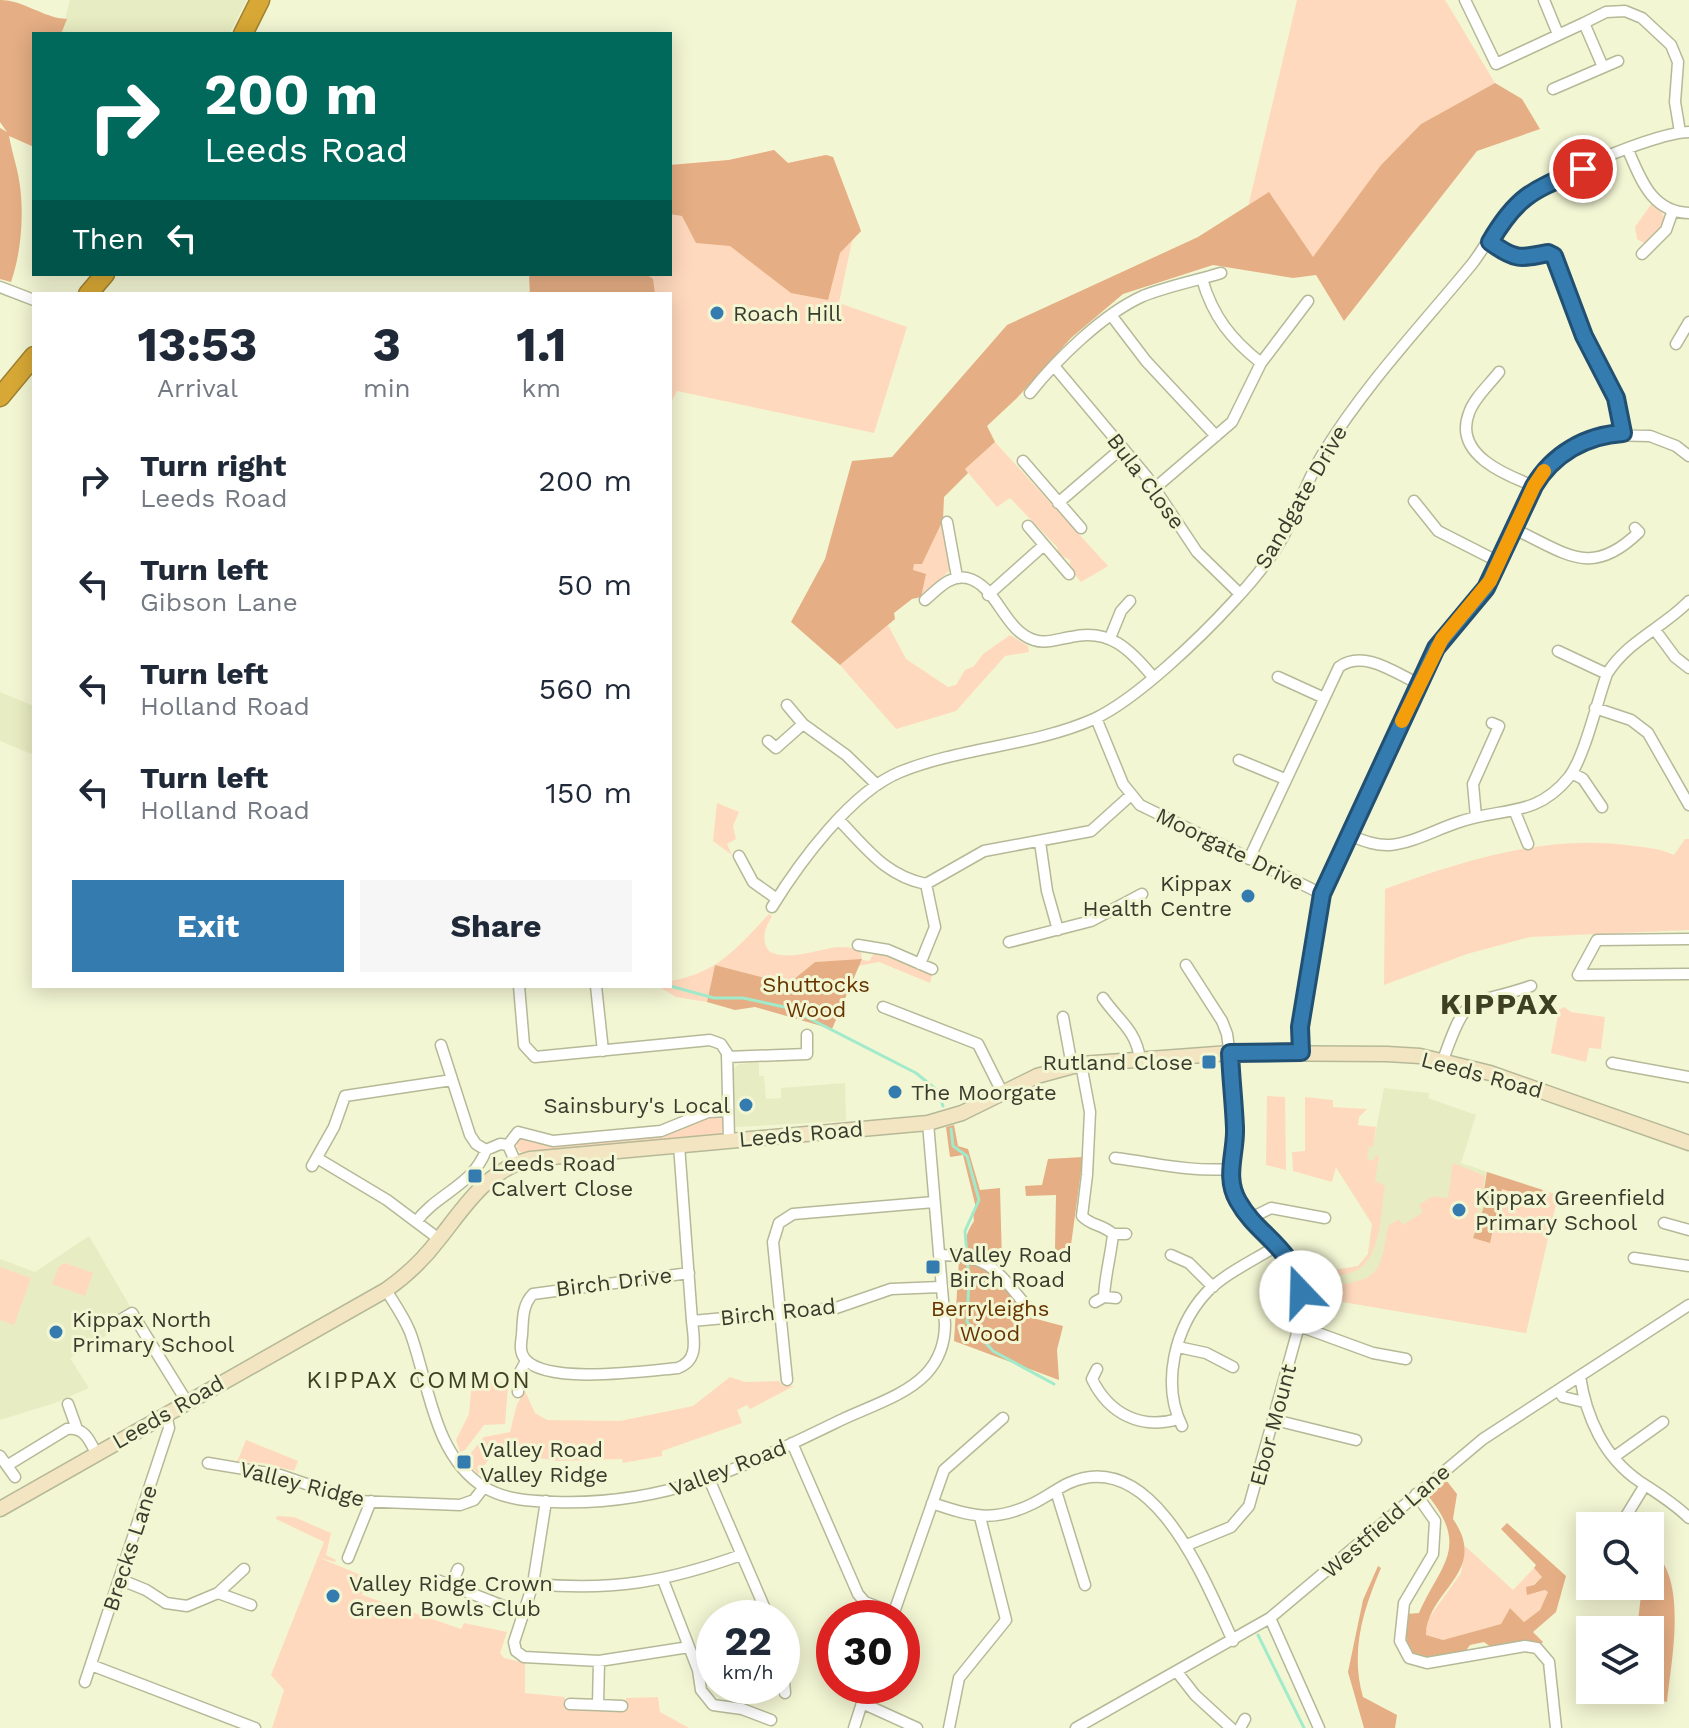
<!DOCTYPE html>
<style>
:root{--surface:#fff;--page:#f6f6f7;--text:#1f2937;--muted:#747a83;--accent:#347baf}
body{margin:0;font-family:"Work Sans",sans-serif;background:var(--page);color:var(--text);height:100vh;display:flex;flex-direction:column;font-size:30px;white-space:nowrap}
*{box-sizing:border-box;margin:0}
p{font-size:26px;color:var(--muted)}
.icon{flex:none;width:44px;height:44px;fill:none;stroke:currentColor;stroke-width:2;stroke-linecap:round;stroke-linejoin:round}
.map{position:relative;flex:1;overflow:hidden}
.panel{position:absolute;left:32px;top:292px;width:640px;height:696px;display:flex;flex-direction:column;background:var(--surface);border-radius:0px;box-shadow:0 4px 20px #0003}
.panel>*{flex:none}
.top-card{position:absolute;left:32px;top:32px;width:640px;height:244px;border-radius:0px;box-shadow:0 4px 20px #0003;background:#00695c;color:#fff;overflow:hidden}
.controls{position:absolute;left:1576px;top:1512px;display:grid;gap:16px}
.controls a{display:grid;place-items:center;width:88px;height:88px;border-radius:0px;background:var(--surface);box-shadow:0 4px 20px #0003;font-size:40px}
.speed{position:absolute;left:696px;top:1600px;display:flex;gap:16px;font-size:40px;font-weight:700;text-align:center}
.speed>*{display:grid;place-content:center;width:104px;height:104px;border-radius:50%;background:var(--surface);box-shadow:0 4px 20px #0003;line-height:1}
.speed small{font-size:20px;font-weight:400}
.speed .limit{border:12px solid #d22;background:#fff;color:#111}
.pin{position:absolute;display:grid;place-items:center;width:68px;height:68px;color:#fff;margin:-34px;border:4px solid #fff;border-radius:50%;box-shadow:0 2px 8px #0007}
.me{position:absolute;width:88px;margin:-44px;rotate:339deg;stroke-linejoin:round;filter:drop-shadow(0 0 6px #0008)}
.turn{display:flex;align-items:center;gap:28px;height:168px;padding:0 40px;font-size:36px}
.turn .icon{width:104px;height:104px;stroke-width:2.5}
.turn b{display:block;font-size:56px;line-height:68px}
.then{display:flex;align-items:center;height:76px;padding:0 40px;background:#0003;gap:16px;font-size:30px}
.eta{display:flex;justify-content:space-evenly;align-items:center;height:136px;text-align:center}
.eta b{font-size:48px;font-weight:700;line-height:56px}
.action{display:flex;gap:16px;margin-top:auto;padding:16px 40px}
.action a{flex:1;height:92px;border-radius:0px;background:var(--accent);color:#fff;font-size:32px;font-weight:700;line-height:92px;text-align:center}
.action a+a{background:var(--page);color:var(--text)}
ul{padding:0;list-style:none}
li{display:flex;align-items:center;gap:24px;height:104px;padding:0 40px}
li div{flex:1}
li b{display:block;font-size:30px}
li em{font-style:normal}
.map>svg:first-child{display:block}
.built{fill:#e8ecc2}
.green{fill:#ffd9bd}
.forest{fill:#e5ae84}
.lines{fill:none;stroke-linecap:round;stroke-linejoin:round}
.stream{stroke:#a1eaca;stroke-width:3}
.street-casing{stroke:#b6b997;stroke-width:13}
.secondary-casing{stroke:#b6b997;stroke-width:17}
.highway-casing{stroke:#a08232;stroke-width:21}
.street{stroke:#fff;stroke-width:10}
.secondary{stroke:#f3e5c2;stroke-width:14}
.highway{stroke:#d7a835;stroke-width:18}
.route-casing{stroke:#225072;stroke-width:20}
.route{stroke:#347baf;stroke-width:14}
.slow{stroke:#f59e0b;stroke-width:14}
.poi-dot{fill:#347baf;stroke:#f3f6d3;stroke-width:3}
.labels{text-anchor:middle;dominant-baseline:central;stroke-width:6;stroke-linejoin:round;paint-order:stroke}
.poi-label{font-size:22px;fill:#393b2d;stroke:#f3f6d3;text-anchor:start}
.street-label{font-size:22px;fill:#393b2d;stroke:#f3f6d3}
.park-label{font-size:22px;fill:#663400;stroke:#f3f6d3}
.neighbourhood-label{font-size:24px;letter-spacing:2px;fill:#3e4023;stroke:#f3f6d3}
.district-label{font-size:30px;font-weight:bold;letter-spacing:2px;fill:#3e4023;stroke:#f3f6d3}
</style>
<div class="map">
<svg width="1689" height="1728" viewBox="0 0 1689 1728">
<rect width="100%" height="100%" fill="#f3f6d3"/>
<!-- built -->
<path class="built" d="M70 0H247L229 34H61Z
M0 692 34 706V755L0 741Z
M759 1062V1076H764L766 1099 781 1098V1088L845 1083 846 1121 735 1127 732 1070 739 1064Z
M1384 1088 1429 1093 1428 1098 1476 1115 1461 1163 1558 1195 1526 1333 1337 1301 1324 1288 1311 1291 1309 1274 1358 1266 1368 1254 1372 1224 1335 1166 1340 1141 1373 1146Z
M89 1236 131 1308 118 1316 123 1325 70 1358 89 1388 55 1403 0 1420V1259L35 1272Z"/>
<!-- green -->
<path class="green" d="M1297 0H1445L1495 83 1421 124 1381 165 1313 258 1269 193 1248 207Z
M774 150 788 163 826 155 833 157 861 231 852 241 839 303 907 327 874 433 677 391 670 404V294H530L529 274H670V165L729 160Z
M1652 203C1674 219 1665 233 1644 243L1637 239 1635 227Z
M995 442 1108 566 1081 582 1070 569V560L1056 553 1058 548 1010 498 997 507 965 469Z
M943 520 951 569 921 597 912 570 914 564 922 563Z
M888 625 906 659 948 687 956 685 965 670 974 666 983 654 1010 635 1028 646 1029 652 1005 656 956 711 896 729 840 665Z
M717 803 739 812 733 826 736 839 727 844 732 855 713 841Z
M1685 839H1689V930L1530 937 1467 954 1384 985 1385 889C1463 861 1542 835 1626 845 1643 847 1659 848 1674 855Z
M769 914 772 916C765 928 760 941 770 952 801 965 836 936 861 952L862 960 815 962 788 984 715 965 707 1002 676 997 658 986H670V981C717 974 738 947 769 914Z
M875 952 896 957 932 975 930 983 879 962 858 966 862 960 869 961Z
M1564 1007 1571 1012 1605 1017 1601 1049 1589 1048 1586 1062 1551 1053 1559 1010Z
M1267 1096 1285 1097 1286 1170 1266 1165Z
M1305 1097 1333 1100V1107L1367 1109 1359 1117 1358 1125 1376 1127 1373 1147 1369 1146 1367 1159 1374 1161 1375 1156H1379L1375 1181 1385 1186C1380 1212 1382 1256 1357 1270 1346 1276 1331 1276 1319 1278L1318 1273 1358 1266 1368 1254 1372 1224 1336 1167 1332 1182 1293 1171 1292 1152 1305 1151Z
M720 1115 724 1118 721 1135 523 1154 517 1149V1141L521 1137 660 1135 704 1117Z
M1453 1163 1485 1176 1473 1238 1490 1243 1502 1189 1533 1198 1543 1190 1558 1195 1526 1333 1337 1301 1324 1288C1377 1277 1379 1282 1388 1226L1399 1219 1403 1225 1423 1212 1419 1205 1433 1196 1448 1198Z
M65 1263 93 1273 85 1296 52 1284 59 1266Z
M0 1267 31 1278 14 1325 0 1320Z
M730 1377 745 1382 779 1381 783 1386H794L750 1409 747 1405 737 1410 742 1423 662 1451V1456L623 1463 622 1459 558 1461 495 1451 478 1474 465 1460 484 1437 510 1432 517 1404 525 1391 535 1413 547 1420 620 1421 693 1406Z
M472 1380 511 1383 508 1386 505 1424 484 1425 465 1450 460 1452 456 1440 469 1414Z
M246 1440 298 1461 294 1471 263 1463 237 1462Z
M277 1516 294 1517 331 1533 326 1555 336 1560 335 1562 320 1558 368 1578 362 1595 461 1629 464 1623 507 1632 500 1653 504 1658 525 1663V1693L565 1697V1708L625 1709 626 1698 658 1697 660 1712 689 1728H272L284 1690 271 1675 324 1542 276 1519Z
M1465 1546 1513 1590 1534 1568 1542 1577 1533 1585 1536 1593 1545 1590 1548 1592 1540 1610 1524 1622 1510 1608 1501 1624 1443 1640 1425 1635 1429 1618 1461 1573Z"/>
<!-- forest -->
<path class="forest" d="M0 0C24 0 43 18 67 19L61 34H34V147L9 136C12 153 18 169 20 186 24 217 21 253 11 282L0 279V128L7 132 0 122Z
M1495 83 1522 99 1540 129 1477 151 1344 321 1316 275 1293 278 1213 265 1123 294 1071 338 1017 398 987 426 995 442 965 469 968 473 944 497 943 520 922 564H914L913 570 926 574 921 597 912 599 894 613 895 619 840 665 791 622 825 559 852 461 892 457 1007 325 1198 237 1269 192 1313 257 1381 165 1421 124Z
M774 150 788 163 826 155 833 157 861 231 840 253 828 300 791 293 730 246 696 243 682 216 670 214V165L729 160Z
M529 274H646L653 279 655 294H530Z
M862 959 832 1029 755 1007 735 1010 707 1002 715 965 788 984 815 962Z
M954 1125 958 1146 968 1149 980 1190 1000 1188 1002 1262 970 1254C963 1240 967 1232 974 1221L973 1211 976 1208 963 1155 950 1157 946 1127Z
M1083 1157 1070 1252 1055 1250 1056 1195 1026 1196 1025 1186 1042 1185 1048 1159Z
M1487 1172 1543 1190 1533 1198 1502 1189 1490 1243 1473 1238 1488 1195 1484 1191Z
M959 1259C979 1263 994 1268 1000 1288L1010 1292 1029 1317 1063 1326 1057 1350 1059 1380 954 1341Z
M1446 1480 1457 1494 1453 1519C1490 1572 1427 1590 1426 1635L1443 1640 1501 1624 1510 1608 1524 1622 1540 1610 1548 1592 1545 1590 1527 1595 1526 1587 1534 1585 1542 1577 1534 1568 1536 1565 1501 1529 1507 1523 1566 1576 1556 1612 1533 1632 1543 1642 1540 1645 1523 1642 1491 1647 1484 1642 1470 1645 1465 1652C1421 1657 1402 1670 1407 1614L1419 1613C1440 1565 1470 1548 1429 1497Z
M1651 1549C1689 1578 1671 1660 1667 1702L1625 1692 1650 1690V1630H1637L1642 1586H1650Z
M1378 1566 1381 1568C1363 1610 1350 1652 1363 1697L1397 1715 1395 1728H1364L1348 1672 1363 1600Z"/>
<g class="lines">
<!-- stream -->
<path class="stream" d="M670 986 714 998H743L789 1008 916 1073 938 1091 943 1106
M951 1129 953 1146 967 1156 979 1200 965 1231 969 1281 967 1322 993 1351 1054 1384
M1258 1635 1304 1728"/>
<!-- street casing -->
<g class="street-casing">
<path id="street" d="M1465 0 1496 64 1584 23 1603 67
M1544 0 1558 34
M1584 23 1606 12 1625 11 1642 18 1671 45 1678 62 1675 102 1680 132
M1553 89 1618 61
M1628 150C1641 180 1652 212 1689 213
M1490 242C1515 260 1519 259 1548 253L1554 256 1584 336 1616 398 1623 433
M1642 254 1666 230 1672 213
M1202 279C1213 317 1231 339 1261 363
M0 287 34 300
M1111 315 1146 361 1216 436
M1676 344 1689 322
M1054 366 1147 477 1197 552 1240 594
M1499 372C1489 385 1474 398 1469 413 1453 454 1505 475 1534 486
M1030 393C1057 359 1103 314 1143 296 1168 286 1195 281 1221 273
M1023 461 1081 528
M1155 488 1232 422 1261 363 1308 301
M1414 501 1438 531 1499 562
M1058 503 1122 448
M947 522 957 577
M1028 526 1069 574
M1514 529C1566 553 1591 579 1639 532L1635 528
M988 595 1044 545
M925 600C937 590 950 574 967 578 997 585 1004 631 1034 640 1046 644 1058 639 1071 637 1109 628 1130 649 1153 677
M1655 630 1675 657 1689 668
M1110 638 1121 611 1130 601
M1558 651 1607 674
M1278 677 1322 697
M787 705 803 724 846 755 877 785
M1595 708 1631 720 1648 733 1689 805
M1096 718 1123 784 1140 805 1322 894
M768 741 776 748 803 724
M1239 760 1285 779
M1572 773 1583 779 1602 807
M1515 812 1528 844
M1476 817 1473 784 1499 726 1492 723
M840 821C867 849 886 876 926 884L984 851 1091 831 1131 795
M1349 835C1362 840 1375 846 1390 845 1413 843 1437 829 1459 822 1502 807 1536 818 1569 777 1585 756 1597 701 1607 674 1627 641 1663 628 1689 601
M1040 842 1047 891 1058 930
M739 856 753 882 777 899
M1249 859 1339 667C1364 649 1395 673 1419 684
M772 907C799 863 851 792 900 772 962 747 1033 746 1094 719 1137 699 1201 637 1233 602 1252 582 1270 560 1283 537 1298 509 1307 479 1324 452 1365 385 1422 325 1472 264 1487 245 1498 219 1516 203 1541 181 1656 132 1689 132
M1689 939 1597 940 1578 975 1689 974
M1009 942 1091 921 1142 894
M858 945 888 950 932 969
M920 964 935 927 926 884
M1186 965 1222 1021 1227 1034C1232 1065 1235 1101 1235 1133 1235 1154 1227 1172 1235 1194 1239 1208 1251 1218 1261 1228 1290 1256 1309 1283 1299 1326L1249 1506 1231 1527 1187 1545
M519 986 524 1045 535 1057 710 1040 721 1044 727 1053 729 1140
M596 986 603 1051
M1103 998C1119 1021 1136 1030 1140 1059
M883 1007 978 1044 1002 1092
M1063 1017 1072 1066
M441 1045 470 1135 476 1144 486 1150 500 1144 508 1145 516 1163
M1301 1052 1300 1027 1322 894 1436 648 1486 588 1538 478 1572 448 1605 435 1650 436 1676 446 1689 456
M727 1057 807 1054V1035
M1443 1060C1468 989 1467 1008 1531 986
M1612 1063 1689 1077
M1081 1064 1090 1112 1087 1175 1082 1216C1091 1226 1102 1224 1113 1234 1111 1255 1105 1275 1104 1297
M508 1145 518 1132 553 1141 661 1131 708 1112 728 1111
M679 1145 692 1321 836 1308 891 1289 941 1287
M317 1158 387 1200 439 1239
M1115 1158C1156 1163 1188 1172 1230 1169
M312 1166 334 1127 345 1096 452 1080
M1251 1218 1271 1208 1325 1218
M416 1222C437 1193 473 1186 486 1150
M1664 1223 1689 1230
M1113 1234H1126
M939 1255C991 1255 997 1271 1028 1308
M1171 1255 1189 1263 1213 1287
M1634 1258 1689 1266
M689 1273 533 1294C522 1305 523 1320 522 1335 521 1343 519 1352 525 1359 547 1385 645 1371 678 1368 699 1360 694 1340 692 1321
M386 1290C394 1303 404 1317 410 1332 429 1383 433 1455 484 1487 505 1500 530 1501 554 1502 666 1506 744 1467 841 1420 868 1407 905 1396 926 1374 939 1360 945 1343 945 1324L928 1123
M1095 1302 1104 1297 1116 1298
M120 1320 132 1313 187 1402
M1299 1326 1373 1353 1406 1359
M1178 1347 1206 1353 1233 1367
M1097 1369 1092 1379C1109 1414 1141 1430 1178 1419
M1580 1376C1586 1417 1604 1457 1639 1481 1657 1493 1674 1503 1689 1518
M787 1380 773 1242 779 1223 793 1214 934 1202
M1558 1390 1563 1397 1584 1402
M518 1392 520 1372 526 1361
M68 1404 77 1429
M1275 1420 1356 1440
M1182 1426C1161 1384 1175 1327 1206 1293 1225 1273 1255 1260 1278 1245
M792 1443 858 1594 865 1602 894 1613
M0 1456 15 1477
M1614 1457 1663 1422
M208 1463 280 1475 356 1501 460 1505 474 1500 484 1487
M8 1465 67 1429C84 1427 89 1439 96 1453
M709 1479 769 1618
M1056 1491 1085 1585
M1416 1494 1435 1521 1433 1554 1404 1603 1400 1641 1409 1658 1427 1663 1525 1646 1537 1648 1549 1662 1556 1728
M546 1501 533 1584 514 1642 516 1651 524 1657 599 1661 689 1647
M932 1503C970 1516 993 1523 1032 1504 1045 1498 1056 1489 1069 1483 1154 1445 1207 1586 1233 1641
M1620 1526 1645 1485
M348 1558 371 1501
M119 1579 146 1590 166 1603 187 1606 218 1593 244 1569
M437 1580 524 1614
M663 1580 698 1670 701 1690 713 1705 742 1709 771 1720
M533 1584C613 1591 666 1582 741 1555
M451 1586 458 1569
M218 1593 251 1605
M892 1618 944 1470 1003 1418
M1270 1618 1319 1728
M782 1657 785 1693
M599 1661 598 1705 622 1706
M91 1665 255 1728
M1177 1672 1195 1695 1231 1728
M85 1682 169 1428 166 1414
M868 1686 862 1703 917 1728
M570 1704 598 1705
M854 1728 862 1703
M949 1728 959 1678 1006 1620 980 1517
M1076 1728 1270 1618 1483 1439 1689 1305
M1240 1728 1245 1719"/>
</g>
<!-- secondary casing -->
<g class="secondary-casing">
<path id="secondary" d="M0 1509 386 1290C406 1276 424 1259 439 1239 466 1205 486 1171 530 1159L928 1123 962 1113 1037 1076 1081 1064 1230 1053 1387 1054 1420 1056 1490 1073 1689 1143"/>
</g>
<!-- highway casing -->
<g class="highway-casing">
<path id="highway" d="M243 34 260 0
M88 294 105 274
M0 397 34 356"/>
</g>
<!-- street -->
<use href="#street" class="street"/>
<!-- secondary -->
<use href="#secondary" class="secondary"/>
<!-- highway -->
<use href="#highway" class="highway"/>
</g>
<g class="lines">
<!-- route casing -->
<g class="route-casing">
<path id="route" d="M1301 1292C1293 1246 1258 1237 1238 1201 1224 1177 1236 1153 1235 1128 1234 1103 1231 1078 1230 1053L1301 1052 1300 1027 1322 894 1436 648 1486 588 1534 486C1553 454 1586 435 1623 433L1616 398 1584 336 1554 256 1548 253C1519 259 1515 260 1490 242 1518 194 1534 190 1583 169"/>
</g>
<!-- route -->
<use href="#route" class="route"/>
<!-- slow -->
<path class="slow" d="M1402 721 1442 639 1490 581 1534 486 1544 471"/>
</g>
<!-- markers -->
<g class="poi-dot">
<circle cx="717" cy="313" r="8"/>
<circle cx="1248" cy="896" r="8"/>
<rect x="1201" y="1054" width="16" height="16" rx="4"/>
<circle cx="895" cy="1092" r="8"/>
<circle cx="746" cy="1105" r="8"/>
<rect x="467" y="1168" width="16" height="16" rx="4"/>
<circle cx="1459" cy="1210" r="8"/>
<rect x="925" y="1259" width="16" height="16" rx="4"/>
<circle cx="56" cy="1332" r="8"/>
<rect x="456" y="1454" width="16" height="16" rx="4"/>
<circle cx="333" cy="1596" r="8"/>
</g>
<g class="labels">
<!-- poi labels -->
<g class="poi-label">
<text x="733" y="313">Roach Hill</text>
<text x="1232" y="883" text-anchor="end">Kippax<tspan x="1232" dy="25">Health Centre</tspan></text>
<text x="1193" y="1062" text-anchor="end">Rutland Close</text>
<text x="911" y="1092">The Moorgate</text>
<text x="730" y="1105" text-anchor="end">Sainsbury's Local</text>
<text x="491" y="1163">Leeds Road<tspan x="491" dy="25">Calvert Close</tspan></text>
<text x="1475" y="1197">Kippax Greenfield<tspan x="1475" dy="25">Primary School</tspan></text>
<text x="949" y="1254">Valley Road<tspan x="949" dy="25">Birch Road</tspan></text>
<text x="72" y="1319">Kippax North<tspan x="72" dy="25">Primary School</tspan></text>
<text x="480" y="1449">Valley Road<tspan x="480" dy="25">Valley Ridge</tspan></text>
<text x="349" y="1583">Valley Ridge Crown<tspan x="349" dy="25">Green Bowls Club</tspan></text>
</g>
<!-- street labels -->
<g class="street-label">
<text transform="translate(1146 481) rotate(53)">Bula Close</text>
<text transform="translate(1301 497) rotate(-60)">Sandgate Drive</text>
<text transform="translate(1230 849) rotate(26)">Moorgate Drive</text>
<text transform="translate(1482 1075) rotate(15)">Leeds Road</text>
<text transform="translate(801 1134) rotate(-5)">Leeds Road</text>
<text transform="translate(614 1282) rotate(-7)">Birch Drive</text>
<text transform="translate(778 1312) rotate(-6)">Birch Road</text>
<text transform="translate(168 1412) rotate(-30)">Leeds Road</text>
<text transform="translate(1273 1425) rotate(-75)">Ebor Mount</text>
<text transform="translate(728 1468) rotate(-21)">Valley Road</text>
<text transform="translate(302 1484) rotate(14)">Valley Ridge</text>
<text transform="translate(1386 1521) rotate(-41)">Westfield Lane</text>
<text transform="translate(130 1548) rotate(-72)">Brecks Lane</text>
</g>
<!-- park labels -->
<g class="park-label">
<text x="816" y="984">Shuttocks<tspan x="816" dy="25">Wood</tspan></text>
<text x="990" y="1308">Berryleighs<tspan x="990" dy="25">Wood</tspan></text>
</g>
<!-- neighbourhood labels -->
<g class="neighbourhood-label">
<text x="419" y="1380">KIPPAX COMMON</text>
</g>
<!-- district labels -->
<g class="district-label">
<text x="1500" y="1003">KIPPAX</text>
</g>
</g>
</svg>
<div class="controls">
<a><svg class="icon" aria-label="search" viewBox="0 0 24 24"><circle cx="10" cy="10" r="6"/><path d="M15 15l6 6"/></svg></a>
<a><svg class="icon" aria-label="layers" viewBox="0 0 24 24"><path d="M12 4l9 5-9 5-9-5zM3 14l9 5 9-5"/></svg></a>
</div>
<div class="speed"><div>22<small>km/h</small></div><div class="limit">30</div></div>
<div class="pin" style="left:1583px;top:169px;background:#d93025"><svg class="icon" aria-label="arrive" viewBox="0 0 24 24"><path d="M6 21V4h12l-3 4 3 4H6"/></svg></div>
<svg class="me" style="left:1301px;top:1292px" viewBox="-20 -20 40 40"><circle r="19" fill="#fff"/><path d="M0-13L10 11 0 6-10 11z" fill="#347baf"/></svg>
<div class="top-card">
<div class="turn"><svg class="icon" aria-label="right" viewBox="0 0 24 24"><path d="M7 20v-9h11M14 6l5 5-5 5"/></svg><div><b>200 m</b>Leeds Road</div></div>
<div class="then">Then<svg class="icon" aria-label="left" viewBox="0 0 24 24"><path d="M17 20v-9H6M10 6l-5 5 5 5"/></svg></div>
</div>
<section class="panel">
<div class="eta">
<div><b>13:53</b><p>Arrival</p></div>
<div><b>3</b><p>min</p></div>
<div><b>1.1</b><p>km</p></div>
</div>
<ul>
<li><svg class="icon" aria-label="right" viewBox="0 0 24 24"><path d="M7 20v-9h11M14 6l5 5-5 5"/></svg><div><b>Turn right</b><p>Leeds Road</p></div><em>200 m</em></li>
<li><svg class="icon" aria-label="left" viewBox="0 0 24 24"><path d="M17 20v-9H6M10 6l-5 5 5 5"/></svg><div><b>Turn left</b><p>Gibson Lane</p></div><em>50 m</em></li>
<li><svg class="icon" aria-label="left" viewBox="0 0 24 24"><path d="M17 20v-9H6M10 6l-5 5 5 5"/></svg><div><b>Turn left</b><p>Holland Road</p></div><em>560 m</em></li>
<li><svg class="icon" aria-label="left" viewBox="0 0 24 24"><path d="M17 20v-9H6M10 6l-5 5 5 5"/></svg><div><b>Turn left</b><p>Holland Road</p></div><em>150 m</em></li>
</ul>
<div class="action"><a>Exit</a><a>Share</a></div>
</section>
</div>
